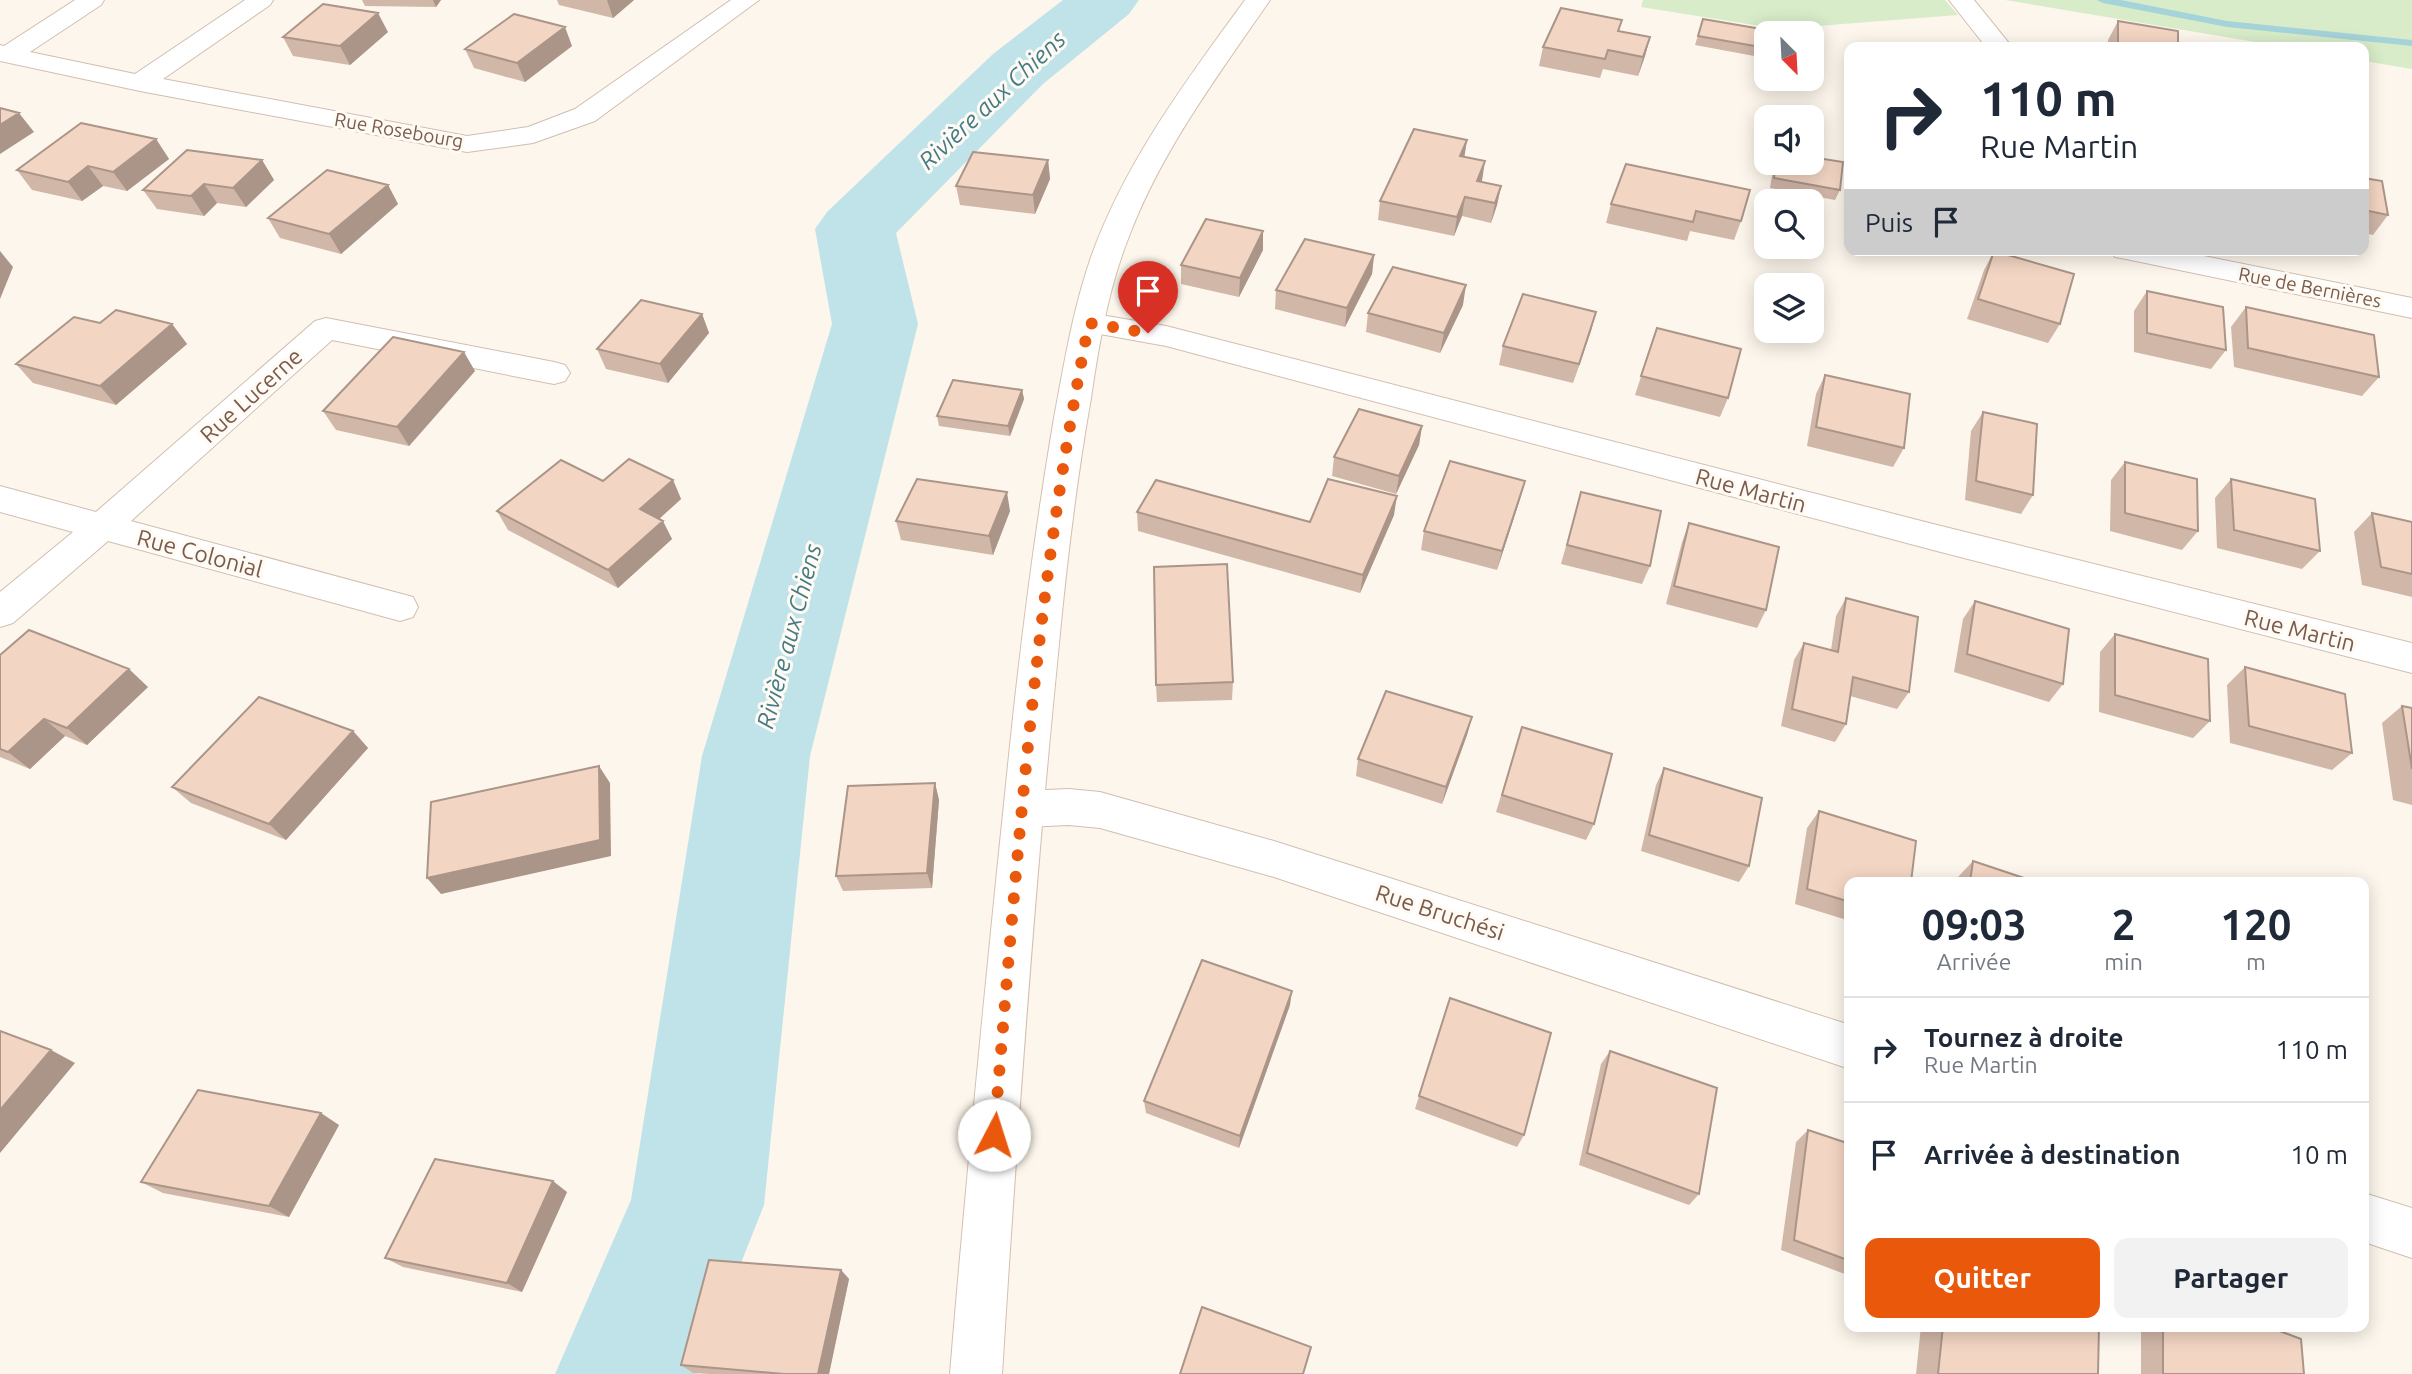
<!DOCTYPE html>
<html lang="fr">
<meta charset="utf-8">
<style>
:root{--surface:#fff;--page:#f2f2f3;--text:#1f2937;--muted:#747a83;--line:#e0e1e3;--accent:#ea580c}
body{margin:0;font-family:Ubuntu,sans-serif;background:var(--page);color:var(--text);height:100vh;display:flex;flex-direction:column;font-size:26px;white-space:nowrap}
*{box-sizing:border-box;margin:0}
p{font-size:23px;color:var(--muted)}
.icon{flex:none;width:38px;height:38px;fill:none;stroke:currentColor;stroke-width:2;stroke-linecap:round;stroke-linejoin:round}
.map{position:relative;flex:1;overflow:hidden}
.drawer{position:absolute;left:1844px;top:877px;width:525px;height:455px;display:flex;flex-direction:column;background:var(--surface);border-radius:14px;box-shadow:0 4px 18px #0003}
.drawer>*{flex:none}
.hud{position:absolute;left:1844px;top:42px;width:525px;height:214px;border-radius:14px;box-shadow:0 4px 18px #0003;background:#fff;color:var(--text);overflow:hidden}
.needle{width:46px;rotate:156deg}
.buttons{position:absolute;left:1754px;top:21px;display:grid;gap:14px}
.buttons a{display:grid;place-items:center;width:70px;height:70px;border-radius:14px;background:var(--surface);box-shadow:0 4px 18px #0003;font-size:35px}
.pin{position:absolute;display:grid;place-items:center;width:60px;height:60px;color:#fff;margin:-72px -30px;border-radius:50% 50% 50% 0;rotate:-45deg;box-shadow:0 0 7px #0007}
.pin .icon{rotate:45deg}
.me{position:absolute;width:77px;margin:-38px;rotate:5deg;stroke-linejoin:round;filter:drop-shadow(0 0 5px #0008)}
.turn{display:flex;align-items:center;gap:24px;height:147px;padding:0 21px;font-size:32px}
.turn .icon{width:91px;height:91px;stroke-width:2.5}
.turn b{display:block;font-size:49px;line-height:60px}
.then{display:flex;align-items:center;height:66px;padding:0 21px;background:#0003;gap:14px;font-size:26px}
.eta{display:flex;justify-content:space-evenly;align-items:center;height:119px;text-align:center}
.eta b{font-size:42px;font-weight:700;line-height:49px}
.action{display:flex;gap:14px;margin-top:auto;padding:14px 21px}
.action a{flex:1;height:80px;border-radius:14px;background:var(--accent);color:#fff;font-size:28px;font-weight:700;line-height:80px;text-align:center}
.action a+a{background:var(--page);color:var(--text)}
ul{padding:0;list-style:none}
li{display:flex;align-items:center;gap:21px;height:105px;padding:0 21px;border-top:2px solid var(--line)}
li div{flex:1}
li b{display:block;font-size:26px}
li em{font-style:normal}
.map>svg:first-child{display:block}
.green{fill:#d8ecc9}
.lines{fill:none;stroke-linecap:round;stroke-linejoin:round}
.stream{fill:#a5d3da;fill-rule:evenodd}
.river{fill:#bfe3e8;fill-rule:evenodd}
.street-casing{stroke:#d1beb0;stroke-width:2}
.secondary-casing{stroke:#d6c0b0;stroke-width:2}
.street{fill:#fff;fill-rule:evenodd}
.secondary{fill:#fff;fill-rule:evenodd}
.wall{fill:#d1b7a8}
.shaded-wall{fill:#aa9588}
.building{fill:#f3d5c3;stroke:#aa9588;stroke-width:2}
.route{stroke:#ea580c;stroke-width:12;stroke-dasharray:0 21.6}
.labels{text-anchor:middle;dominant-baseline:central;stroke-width:6;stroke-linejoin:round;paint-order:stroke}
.far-street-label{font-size:19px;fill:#7a5c4d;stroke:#fffaf3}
.street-label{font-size:23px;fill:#7a5c4d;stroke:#fffaf3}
.water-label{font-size:24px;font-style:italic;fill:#437c86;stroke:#fffaf3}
</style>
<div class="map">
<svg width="2412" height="1374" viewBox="0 0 2412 1374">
<rect width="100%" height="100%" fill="#fdf6ec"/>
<!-- green -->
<path class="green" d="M1643 0H1945L1958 15 1779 29 1641 7Z
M2005 0H2412V69L2364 61V47H2285Z"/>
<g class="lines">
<!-- stream -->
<path class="stream" d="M2097 0H2121L2227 21 2412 40V46L2227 27 2103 3Z"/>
<!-- river -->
<path class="river" d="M1063 0H1139L1129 14 1043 84 896 233 918 324 810 756 764 1205 697 1374H555L631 1200 702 756 832 324 815 229 827 212 993 54Z"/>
<!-- street casing -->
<g class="street-casing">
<path id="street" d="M75 0H104L101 5 30 52 135 74 245 0H273L270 5 163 79 467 136 528 127 575 109 731 0H759L595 121 533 143 467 152 140 91 0 61V45L4 46Z
M1949 0H1974L2012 47H1986Z
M2111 250H2174L2412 298V318L2126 259 2115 257Z
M1089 313 1166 326 1933 524 2412 643V673L1933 550 1166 346 1078 330 1073 323 1078 316Z
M326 318 554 362 565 365 570 373 565 381 554 384 332 340 131 521 413 597 418 607 413 617 400 621 108 541 13 623 0 627V592L73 532 0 512V486L96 512 315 321Z
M1069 789 1100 792 1274 841 1850 1025V1069L1274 877 1100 828 1069 825 1024 827 1010 821 1004 809 1010 797 1024 791Z
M2364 1193 2412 1208V1258L2364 1242Z"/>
</g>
<!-- secondary casing -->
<g class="secondary-casing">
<path id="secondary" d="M1245 0H1270C1217 77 1161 151 1128 239 1108 290 1099 344 1091 398 1076 483 1066 568 1058 654 1034 893 1017 1134 1002 1374H950C968 1155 990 936 1013 717 1024 617 1037 517 1054 418 1064 364 1073 309 1091 257 1125 162 1186 81 1245 0Z"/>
</g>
<!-- street -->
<use href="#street" class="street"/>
<!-- secondary -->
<use href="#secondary" class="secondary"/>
</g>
<!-- wall -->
<path class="wall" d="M362 0H441L436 7 365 6Z
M557 0H634L613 18 559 5Z
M1703 19 1766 33 1765 58 1695 45Z
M1622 20 1619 31 1650 37 1645 56 1638 76 1603 69 1600 78 1539 66 1543 47Z
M2118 21 2178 47H2108V40Z
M388 32 350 65 293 56 283 37Z
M572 46 525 82 474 68 465 49Z
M156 139 169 159 127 191 103 186 82 201 32 190 17 170Z
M1467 140 1464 157 1481 182 1501 186 1497 205 1491 223 1462 216 1454 236 1378 220 1380 201Z
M262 160 274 180 246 207 217 203 204 216 157 209 143 190Z
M1048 160 1050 179 1035 214 960 205 956 186Z
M1774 163H1811L1840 190 1835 200 1770 188Z
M1626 164 1741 221 1734 240 1690 231 1687 241 1606 223 1611 204Z
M2364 178 2388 215 2373 235 2364 233Z
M388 185 398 204 341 254 280 238 268 218Z
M1263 231V250L1239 297 1181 284V265Z
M1994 251 2060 324 2048 343 1967 319 1984 270Z
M1374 255 1372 274 1345 327 1275 309 1276 290Z
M2147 291 2226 350 2211 369 2134 352V311Z
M1463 305 1440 353 1366 332 1368 313Z
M2246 307 2379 377 2362 396 2234 367 2231 327Z
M1596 312 1573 383 1499 365 1503 346Z
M702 314 709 333 668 383 606 369 597 349Z
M100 323 172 324 187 344 116 405 33 383 16 364Z
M1657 328 1728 398 1720 417 1635 395Z
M475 371 409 446 336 430 323 411Z
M1825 375 1904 448 1893 467 1807 446 1816 394Z
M1022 390 1024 399 1010 436 939 426 937 416Z
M1983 412 2033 495 2021 514 1965 500 1971 431Z
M1422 426 1419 445 1396 494 1332 476 1334 457Z
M2125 462 2198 531 2182 550 2110 531 2111 480Z
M2231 479 2320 551 2302 569 2217 548 2215 498Z
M673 480 681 499 659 519 672 539 618 588 508 530 497 511 603 481Z
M1525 481 1520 499 1497 570 1421 550 1424 531Z
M1581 492 1650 566 1642 584 1561 564Z
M1010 511 993 555 901 540 896 521Z
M1137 512 1310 522 1394 515 1360 593 1138 531Z
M2372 513 2412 522V597L2362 585 2354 532Z
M1689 523 1766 610 1757 628 1666 604 1682 542Z
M1846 598 1909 692 1897 709 1850 696 1846 724 1835 742 1781 726 1794 660 1804 643 1831 650 1836 616Z
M1975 601 2063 684 2049 702 1954 672 1963 619Z
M2115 634 2210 721 2193 738 2099 712 2100 652Z
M0 655 148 687 87 745 65 736 30 769 0 757Z
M2245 667 2352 753 2332 770 2230 743 2227 685Z
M1233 682 1232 700 1157 702 1156 685Z
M2402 706 2412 708V805L2393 800 2382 723Z
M1472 717 1467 735 1442 804 1356 776 1358 759Z
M1522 727 1594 824 1586 840 1496 812Z
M353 731 368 748 286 840 191 803 172 787Z
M1664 768 1749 866 1739 882 1641 851 1656 785Z
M935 783 939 800 932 888 843 891 836 876Z
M1819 811 1850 882V921L1795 904 1807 828Z
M1973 861 2036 882H1958V877Z
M1450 998 1524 1135 1517 1147 1415 1109Z
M1290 1005 1239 1148 1146 1113 1144 1101Z
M1610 1051 1699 1194 1689 1205 1579 1165 1601 1064Z
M339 1125 289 1217 163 1193 141 1182Z
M1808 1130 1850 1144V1276L1781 1250 1796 1142Z
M567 1192 522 1292 403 1267 385 1258Z
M841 1270 849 1279 829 1374H709L693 1373 681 1365Z
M1921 1326H2099L2098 1374H1916Z
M2141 1326H2266L2304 1374H2141Z"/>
<!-- shaded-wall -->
<path class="shaded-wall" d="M433 0H441L436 7Z
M607 0H634L613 18Z
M378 13 388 32 350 65 340 46Z
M565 27 572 46 525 82 517 63Z
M1650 37 1645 56 1638 76 1643 57Z
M19 113 34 132 0 154V125Z
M156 139 169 159 127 191 113 172Z
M1467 140 1464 159 1460 156Z
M262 160 274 180 246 207 233 188Z
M1048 160 1050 179 1035 214 1033 195Z
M1485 161 1482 181 1474 200 1477 181Z
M88 166 103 186 82 201 68 182Z
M204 184 217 203 204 216 191 196Z
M388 185 398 204 341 254 329 234Z
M1501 186 1497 205 1491 223 1495 203Z
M1465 197 1462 216 1454 236 1457 217Z
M1263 231V250L1239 297 1240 278Z
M0 251 13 267 0 299Z
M1374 255 1372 274 1345 327 1347 308Z
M1466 285 1463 305 1440 353 1444 333Z
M1596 312 1591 331 1573 383 1579 364Z
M702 314 709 333 668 383 660 364Z
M172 324 187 344 116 405 100 386Z
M464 352 475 371 409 446 397 427Z
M1022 390 1024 399 1010 436 1008 426Z
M1422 426 1419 445 1396 494 1399 476Z
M673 480 681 499 649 528 640 509Z
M1525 481 1520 499 1497 570 1502 551Z
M1007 492 1010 511 993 555 989 536Z
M1397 496 1394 515 1360 593 1363 575Z
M663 521 672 539 618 588 608 570Z
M129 669 148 687 87 745 67 728Z
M1472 717 1467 735 1442 804 1446 787Z
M44 719 65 736 30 769 8 752Z
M353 731 368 748 286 840 269 824Z
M599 766 610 783 611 856 441 894 427 878Z
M935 783 939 800 932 888 927 873Z
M1292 991 1290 1005 1239 1148 1240 1136Z
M51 1050 75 1063 0 1153V1110Z
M321 1113 339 1125 289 1217 269 1206Z
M553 1181 567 1192 522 1292 507 1283Z
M841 1270 849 1279 829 1374H818Z"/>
<!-- building -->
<path class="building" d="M323 4 378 13 340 46 283 37Z
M1561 8 1622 20 1618 31 1650 37 1643 57 1608 50 1605 59 1543 47Z
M514 14 565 27 517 63 465 49Z
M1703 19 1773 31 1772 33H1766V48L1698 36Z
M2118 21 2178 31V47H2118Z
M0 108 19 113 0 125Z
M81 123 156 139 113 172 88 166 68 182 17 170Z
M1414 129 1467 140 1460 156 1485 161 1477 181 1501 186 1495 203 1465 197 1457 217 1380 201Z
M187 150 262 160 233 188 204 184 191 196 143 190Z
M973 152 1048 160 1033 195 956 186Z
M1811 157 1843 162 1840 190 1774 178 1776 163H1811Z
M1626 164 1750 190 1741 221 1696 211 1693 222 1611 204Z
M327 170 388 185 329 234 268 218Z
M2364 178 2382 181 2388 215 2364 210Z
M1206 219 1263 231 1240 278 1181 265Z
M1305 239 1374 255 1347 308 1276 290Z
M1994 251 2074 274 2060 324 1978 299Z
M1393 267 1466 285 1444 333 1368 313Z
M2147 291 2223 307 2226 350 2147 333Z
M1523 294 1596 312 1579 364 1503 346Z
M641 300 702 314 660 364 597 349Z
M2246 307 2374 335 2379 377 2248 348Z
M116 310 172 324 100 386 16 364 74 317 100 323Z
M1657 328 1741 349 1728 398 1641 376Z
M393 337 464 352 397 427 323 411Z
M1825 375 1910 394 1904 448 1816 427Z
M953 380 1022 390 1008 426 937 416Z
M1359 409 1422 426 1399 476 1334 457Z
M1983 412 2037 424 2033 495 1976 481Z
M629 459 673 480 640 509 663 521 608 570 497 511 561 460 603 481Z
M1450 461 1525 481 1502 551 1424 531Z
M2125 462 2197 479 2198 531 2125 513Z
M917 479 1007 492 989 536 896 521Z
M1328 479 1397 496 1363 575 1137 512 1156 480 1310 522Z
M2231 479 2315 499 2320 551 2234 530Z
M1581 492 1661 511 1650 566 1567 545Z
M2372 513 2412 522V574L2381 567Z
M1689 523 1779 547 1766 610 1674 586Z
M1227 564 1233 682 1156 685 1154 567Z
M1846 598 1918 617 1909 692 1853 677 1846 724 1792 709 1804 643 1838 652Z
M1975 601 2069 629 2063 684 1967 654Z
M29 630 129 669 67 728 44 719 8 752 0 749V655Z
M2115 634 2208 659 2210 721 2115 695Z
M2245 667 2345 694 2352 753 2249 726Z
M1386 691 1472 717 1446 787 1358 759Z
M259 697 353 731 269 824 172 787Z
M2402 706 2412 708V769Z
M1522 727 1612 754 1594 824 1502 795Z
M599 766 600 840 427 878 431 802Z
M1664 768 1762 798 1749 866 1649 835Z
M935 783 927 873 836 876 848 786Z
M1819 811 1916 841 1911 882H1850V902L1807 889Z
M1973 861 2036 882H1970Z
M1202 960 1292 991 1240 1136 1144 1101Z
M1450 998 1551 1033 1524 1135 1419 1096Z
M0 1031 51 1050 0 1110Z
M1610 1051 1717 1088 1699 1194 1587 1153Z
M198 1090 321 1113 269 1206 141 1182Z
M1808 1130 1850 1144V1261L1794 1240Z
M435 1159 553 1181 507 1283 385 1258Z
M709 1260 841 1270 818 1374H784L681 1365Z
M1202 1307 1311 1347 1303 1374H1180Z
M1943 1326H2099L2098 1374H1938Z
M2163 1326H2266L2301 1339 2304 1374H2163Z"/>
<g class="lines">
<!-- route -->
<path class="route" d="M994 1135C1017 864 1035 590 1089 323L1148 333"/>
</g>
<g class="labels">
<!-- far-street labels -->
<g class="far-street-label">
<text transform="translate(399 130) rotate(10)">Rue Rosebourg</text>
<text transform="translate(2310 287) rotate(11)">Rue de Bernières</text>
</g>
<!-- street labels -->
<g class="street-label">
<text transform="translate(251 395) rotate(-42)">Rue Lucerne</text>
<text transform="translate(1751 490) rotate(15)">Rue Martin</text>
<text transform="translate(200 553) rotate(15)">Rue Colonial</text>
<text transform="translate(2300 630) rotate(14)">Rue Martin</text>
<text transform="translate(1440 912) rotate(18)">Rue Bruchési</text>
</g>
<!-- water labels -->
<g class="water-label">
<text transform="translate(992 100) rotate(-43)">Rivière aux Chiens</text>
<text transform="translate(789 636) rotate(-75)">Rivière aux Chiens</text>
</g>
</g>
</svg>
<div class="buttons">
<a><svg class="needle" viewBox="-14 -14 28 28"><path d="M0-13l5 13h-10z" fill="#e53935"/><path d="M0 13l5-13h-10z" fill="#747a83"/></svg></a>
<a><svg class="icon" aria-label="sound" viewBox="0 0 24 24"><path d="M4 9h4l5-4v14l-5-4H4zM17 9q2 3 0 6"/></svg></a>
<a><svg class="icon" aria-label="search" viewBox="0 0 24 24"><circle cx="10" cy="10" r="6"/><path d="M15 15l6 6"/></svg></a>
<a><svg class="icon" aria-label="layers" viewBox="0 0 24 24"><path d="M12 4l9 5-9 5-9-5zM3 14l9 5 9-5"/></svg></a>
</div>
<div class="pin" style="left:1148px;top:333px;background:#d93025"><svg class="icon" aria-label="arrive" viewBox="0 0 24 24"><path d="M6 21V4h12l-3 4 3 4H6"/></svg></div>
<svg class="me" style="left:994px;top:1135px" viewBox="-20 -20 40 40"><circle r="19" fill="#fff"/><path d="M0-13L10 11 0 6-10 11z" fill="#ea580c"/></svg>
<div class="hud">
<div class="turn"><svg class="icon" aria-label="right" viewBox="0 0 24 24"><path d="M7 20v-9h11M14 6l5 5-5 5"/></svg><div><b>110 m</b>Rue Martin</div></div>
<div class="then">Puis<svg class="icon" aria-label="arrive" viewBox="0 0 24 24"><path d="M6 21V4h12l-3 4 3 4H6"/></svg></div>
</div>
<section class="drawer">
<div class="eta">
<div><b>09:03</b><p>Arrivée</p></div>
<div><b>2</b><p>min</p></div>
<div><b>120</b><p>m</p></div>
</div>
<ul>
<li><svg class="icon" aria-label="right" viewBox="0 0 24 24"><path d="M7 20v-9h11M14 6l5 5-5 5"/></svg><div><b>Tournez à droite</b><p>Rue Martin</p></div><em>110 m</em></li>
<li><svg class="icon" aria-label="arrive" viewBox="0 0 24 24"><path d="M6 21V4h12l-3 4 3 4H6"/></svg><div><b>Arrivée à destination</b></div><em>10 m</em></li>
</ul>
<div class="action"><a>Quitter</a><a>Partager</a></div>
</section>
</div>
